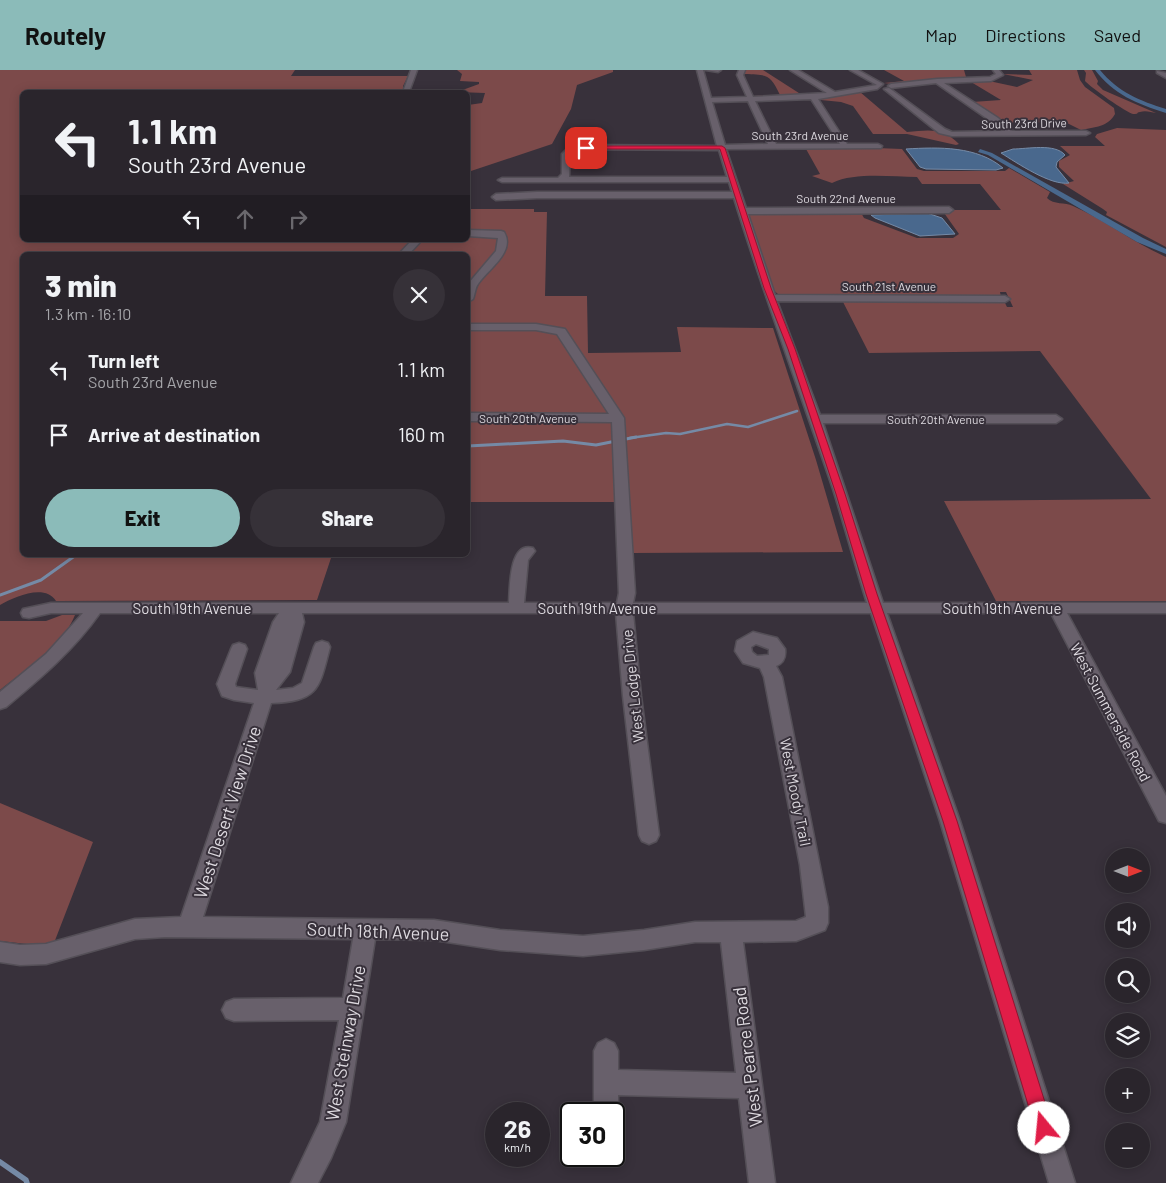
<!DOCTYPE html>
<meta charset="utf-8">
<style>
:root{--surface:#2a252c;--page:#363138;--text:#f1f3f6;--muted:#a5a5a9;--line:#464248;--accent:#8bbbb9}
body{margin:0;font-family:Barlow,sans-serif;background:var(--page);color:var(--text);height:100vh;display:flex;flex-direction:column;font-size:19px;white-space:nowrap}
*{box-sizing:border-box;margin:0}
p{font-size:16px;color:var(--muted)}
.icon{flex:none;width:28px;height:28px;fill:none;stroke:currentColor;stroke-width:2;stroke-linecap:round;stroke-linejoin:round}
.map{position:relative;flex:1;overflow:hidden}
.side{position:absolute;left:20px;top:182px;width:450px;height:305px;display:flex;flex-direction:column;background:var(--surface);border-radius:8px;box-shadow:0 2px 12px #0003,0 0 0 1px var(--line)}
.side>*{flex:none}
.banner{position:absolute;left:20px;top:20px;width:450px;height:152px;border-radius:8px;box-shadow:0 2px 12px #0003,0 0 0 1px var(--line);background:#2a252c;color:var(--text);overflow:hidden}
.needle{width:32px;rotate:90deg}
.fabs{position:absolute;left:1105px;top:778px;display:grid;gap:10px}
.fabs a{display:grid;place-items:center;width:45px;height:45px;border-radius:50%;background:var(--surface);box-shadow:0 2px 12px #0003,0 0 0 1px var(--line);font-size:25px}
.speed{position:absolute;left:485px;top:1032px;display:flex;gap:10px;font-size:25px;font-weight:700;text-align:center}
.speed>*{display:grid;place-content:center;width:65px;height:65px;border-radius:50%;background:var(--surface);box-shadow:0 2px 12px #0003,0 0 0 1px var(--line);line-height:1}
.speed small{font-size:12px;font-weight:400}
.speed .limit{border:2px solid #111;border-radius:8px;background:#fff;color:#111}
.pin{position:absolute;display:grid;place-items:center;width:42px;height:42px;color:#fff;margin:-21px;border-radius:10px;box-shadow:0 2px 8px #0006}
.me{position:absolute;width:55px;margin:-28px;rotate:343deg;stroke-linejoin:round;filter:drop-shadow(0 0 4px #0008)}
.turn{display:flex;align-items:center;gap:18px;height:105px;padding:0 25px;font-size:22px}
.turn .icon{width:65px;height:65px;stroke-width:2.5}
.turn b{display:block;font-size:35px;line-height:42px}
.lanes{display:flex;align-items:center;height:48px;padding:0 25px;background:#0003;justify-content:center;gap:25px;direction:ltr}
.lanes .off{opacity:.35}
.round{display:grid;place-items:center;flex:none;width:52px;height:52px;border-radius:26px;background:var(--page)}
.overview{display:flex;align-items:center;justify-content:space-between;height:85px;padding:0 25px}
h1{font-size:30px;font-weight:800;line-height:38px}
.cta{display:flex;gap:10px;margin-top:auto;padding:10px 25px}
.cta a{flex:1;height:58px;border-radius:30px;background:var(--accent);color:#111;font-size:20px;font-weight:800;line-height:58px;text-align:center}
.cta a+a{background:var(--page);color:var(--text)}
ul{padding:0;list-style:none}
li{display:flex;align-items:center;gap:15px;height:65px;padding:0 25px}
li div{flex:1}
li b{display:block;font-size:19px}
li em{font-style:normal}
header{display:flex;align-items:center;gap:30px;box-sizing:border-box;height:70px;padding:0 25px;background:var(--accent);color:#111}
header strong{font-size:24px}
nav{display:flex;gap:28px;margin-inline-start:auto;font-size:18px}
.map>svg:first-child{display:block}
.green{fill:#7c4a4a}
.water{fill:#49688d;stroke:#758aa6}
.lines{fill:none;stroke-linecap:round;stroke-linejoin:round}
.stream-far2{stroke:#758aa6;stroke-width:2.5}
.stream-far1{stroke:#758aa6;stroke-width:3}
.stream{stroke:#758aa6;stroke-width:5.5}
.canal{fill:#49688d;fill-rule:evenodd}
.minor-casing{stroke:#544f57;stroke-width:3}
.minor{fill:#68606b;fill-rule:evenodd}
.route{fill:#e11d48;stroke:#92132f}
.labels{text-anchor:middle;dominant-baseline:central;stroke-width:4;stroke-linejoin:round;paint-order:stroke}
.far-street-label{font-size:12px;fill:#ddd9df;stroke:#38313b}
.street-label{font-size:15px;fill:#ddd9df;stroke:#38313b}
.near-street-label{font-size:18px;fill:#ddd9df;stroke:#38313b}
</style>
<header>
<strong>Routely</strong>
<nav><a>Map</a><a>Directions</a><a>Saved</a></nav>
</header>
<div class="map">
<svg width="1166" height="1113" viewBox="0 0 1166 1113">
<rect width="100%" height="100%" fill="#38313b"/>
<!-- green -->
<path class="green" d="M0 0H295L291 6H408L403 16 404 22H22V170H468V139H534V142H547L545 226H587L588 283 681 282 677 257 773 258 816 390 843 482 632 483 621 344 468 345V185H22V485H332L317 530 56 531C45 513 14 527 0 535Z
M457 0H613V2L577 15 571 39 552 74 468 102V35L482 33 485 23 457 22 479 14V12L460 11 462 4Z
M745 0H763L802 25 760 27 753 26 780 25C770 4 767 5 745 4Z
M884 0H964L966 7H991L932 9 933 10 892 14 884 13 904 11Z
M1029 0H1077L1080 10 1085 17 1114 38 1115 44C1108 57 1095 57 1081 60L1065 52 1002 53 972 32 1001 30 971 12 989 11 1017 17 1033 10 1003 4 1032 5Z
M1084 0H1092L1098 11 1097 14 1103 20 1156 43C1151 42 1145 40 1140 42 1135 43 1140 44 1133 44 1127 43 1090 17 1085 11L1086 3Z
M860 22 907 62C929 60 942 57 959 74L956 75 907 64H873L853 36 841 32 821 30 823 27Z
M1117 58 1166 60V177L1106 145 1107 142 1103 139 1063 114 1074 111 1059 97V91L1070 85 1060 76H1105L1095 67 1097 64Z
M876 78 902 79 917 99 924 101H1005L1009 98 1050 122 1047 128C1054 135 1065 132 1073 136 1105 150 1132 172 1166 187V531H996L944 431 1151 429 1040 281 869 283 842 230 1004 231 1007 237H1013L1006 222H1000L1001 227 791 226 778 224 773 220 748 143 860 141 864 148 917 168H953L959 164 942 140H1001L980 114H922L917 107C891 107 855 102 832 113L812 106 820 104 806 79Z
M468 349 613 350 619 432H468Z
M62 545H75C62 578 26 599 0 620V551H46Z
M0 733 93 772 54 873 36 875 0 871Z"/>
<!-- water -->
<path class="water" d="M906 79C939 77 977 76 1003 98L996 100 926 99 920 97Z
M1013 79C1027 79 1055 73 1065 85L1057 92 1056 97 1069 113C1051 116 1017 93 1001 83Z
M927 143 942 148 955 164 920 166 875 148 871 145Z"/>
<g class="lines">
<!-- stream-far2 -->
<path class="stream-far2" d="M630 368 666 363 680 364 727 354 748 357 797 341"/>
<!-- stream-far1 -->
<path class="stream-far1" d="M468 376 563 371 596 375 636 367
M0 525 41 510 76 485"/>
<!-- stream -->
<path class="stream" d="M0 1092 26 1110 27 1113"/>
<!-- canal -->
<path class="canal" d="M1095 0H1100C1118 22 1140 31 1166 39V43C1137 34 1113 24 1095 0Z
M980 79 992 83 1143 168 1166 179V184L1137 172 988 85 978 82Z"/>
<!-- minor casing -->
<g class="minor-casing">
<path id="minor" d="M411 0H417L409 22H403Z
M697 0H703L711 28 747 27 737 5 739 0H745L743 5 753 27 827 23 790 0H798L835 22 877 15 850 0H858L883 14 877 19 818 29 847 74H878L882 76 881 78 726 79 746 138 949 137 953 140 949 143 748 144 775 225 1005 226 1010 229 1005 232 777 231 820 345H1056L1062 349 1056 353H823L883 533H1166V543H1067L1166 726V753L1159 751 1051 543H887L960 751 1075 1113H1049L940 751 871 543H633L641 626 659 765 656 771 649 774 642 771 639 765 623 626 616 543H302L304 552 290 602 276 620 293 618 302 613 314 577 316 573 322 571 328 573 330 577C319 619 319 631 271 633L203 847 434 850 500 860 583 866 644 860 695 852 796 851 806 847 800 795 764 607 760 598 743 593 735 581 737 571 753 562 777 568 785 579C786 587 784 593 776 596L782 607 828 837V853L825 860 796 871 743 872 775 1113H749L739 1028 618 1025V1044L615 1053 614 1044H594V981L598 973 606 969 614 973 618 981V1000L736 1003 721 872H695L644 880 583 886 500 880 434 870 375 869 346 1052 331 1088 318 1113H291L320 1052 339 950 234 951 226 948 222 940 226 932 234 929 343 928 353 869 165 867 135 869 46 894 20 895 0 892V872L20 875 46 874 135 849 181 847 254 633 234 630 222 626 217 614 231 579 233 575 239 573 245 575 247 579 235 614 236 617 258 620 255 603 273 552 279 543H100C74 580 41 608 6 637L0 639V622L46 584 83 543H51L29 548 23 547 21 543 23 539 51 533H509C510 517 509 471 533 478L535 481 528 490 524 533H617L619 523 612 352 468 351V343L609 344 557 264 536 260H468V254H536L565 259 624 348 635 523 633 533H867C855 495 845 457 833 419 800 322 764 226 734 128H537L496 130 492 127 496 124 537 122H732L729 112H502L498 110 502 108H558L562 104V84L569 77 577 75 717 76ZM811 29 840 74H776L755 31ZM748 31 768 74 725 75 712 32ZM578 79 719 80 727 107H569L570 84ZM756 574 769 579V585L757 586 752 582 751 577Z
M706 0H721L718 2Z
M993 0H999L1003 5 991 11 944 13 998 48 1012 61H1086L1090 63 1086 65 952 66 939 63 884 19 889 18 945 59 952 62 1004 61 992 52 936 13 891 18 888 16 891 14 937 9 990 7 996 4Z
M1157 1 1166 3V8L1157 3Z
M468 160 501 161 504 162C516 182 488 199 478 214 475 218 475 224 473 229L468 232V214L496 181 498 168 468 166Z
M412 170H422L408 185H398Z"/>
</g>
<!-- minor -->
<use href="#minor" class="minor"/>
</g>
<!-- route -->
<path class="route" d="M586 76H722L725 78 771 218 795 279 845 424 877 524 957 751 1053 1058 1050 1064 1044 1066 1038 1064 1035 1058 943 751 866 524 836 424 788 279 764 218 720 79H584Z"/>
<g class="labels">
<!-- far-street labels -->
<g class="far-street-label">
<text transform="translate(1024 53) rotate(-1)">South 23rd Drive</text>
<text x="800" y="65">South 23rd Avenue</text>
<text x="846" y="128">South 22nd Avenue</text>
<text x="889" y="216">South 21st Avenue</text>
<text x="528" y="348">South 20th Avenue</text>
<text x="936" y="349">South 20th Avenue</text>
</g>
<!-- street labels -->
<g class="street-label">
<text x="192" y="538">South 19th Avenue</text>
<text x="597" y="538">South 19th Avenue</text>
<text x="1002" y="538">South 19th Avenue</text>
<text transform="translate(632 616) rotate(-96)">West Lodge Drive</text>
<text transform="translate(1111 642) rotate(62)">West Summerside Road</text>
<text transform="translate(796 722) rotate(79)">West Moody Trail</text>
</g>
<!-- near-street labels -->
<g class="near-street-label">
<text transform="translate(227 742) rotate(-72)">West Desert View Drive</text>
<text transform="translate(378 861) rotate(2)">South 18th Avenue</text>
<text transform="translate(345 973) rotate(-80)">West Steinway Drive</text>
<text transform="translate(747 987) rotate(-97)">West Pearce Road</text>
</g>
</g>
</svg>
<div class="fabs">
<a><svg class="needle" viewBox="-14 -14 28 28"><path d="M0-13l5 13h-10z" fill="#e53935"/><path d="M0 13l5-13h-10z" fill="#a5a5a9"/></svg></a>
<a><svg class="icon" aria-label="sound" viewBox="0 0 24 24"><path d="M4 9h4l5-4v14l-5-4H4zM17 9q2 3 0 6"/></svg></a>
<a><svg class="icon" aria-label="search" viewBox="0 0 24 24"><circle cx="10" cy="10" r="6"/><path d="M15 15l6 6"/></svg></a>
<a><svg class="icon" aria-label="layers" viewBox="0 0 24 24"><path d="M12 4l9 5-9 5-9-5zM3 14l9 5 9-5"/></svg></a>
<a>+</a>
<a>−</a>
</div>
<div class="speed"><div>26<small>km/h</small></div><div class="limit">30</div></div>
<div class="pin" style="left:586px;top:78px;background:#d93025"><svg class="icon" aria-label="arrive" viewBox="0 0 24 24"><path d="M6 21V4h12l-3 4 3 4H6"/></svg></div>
<svg class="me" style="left:1044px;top:1058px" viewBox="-20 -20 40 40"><circle r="19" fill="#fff"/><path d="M0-13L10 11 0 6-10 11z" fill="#e11d48"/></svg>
<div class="banner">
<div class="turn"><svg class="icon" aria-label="left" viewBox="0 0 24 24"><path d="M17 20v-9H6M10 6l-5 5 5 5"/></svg><div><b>1.1 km</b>South 23rd Avenue</div></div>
<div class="lanes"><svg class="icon" aria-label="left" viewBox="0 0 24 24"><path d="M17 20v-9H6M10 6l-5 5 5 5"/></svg><svg class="icon off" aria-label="ahead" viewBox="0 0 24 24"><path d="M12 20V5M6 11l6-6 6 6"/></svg><svg class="icon off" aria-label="right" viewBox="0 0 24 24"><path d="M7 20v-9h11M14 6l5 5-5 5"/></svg></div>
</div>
<section class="side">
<div class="overview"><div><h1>3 min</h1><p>1.3 km · 16:10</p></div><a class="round"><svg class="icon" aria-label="close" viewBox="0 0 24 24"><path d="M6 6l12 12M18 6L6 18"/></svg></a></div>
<ul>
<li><svg class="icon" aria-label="left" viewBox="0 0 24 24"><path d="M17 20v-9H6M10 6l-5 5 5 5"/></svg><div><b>Turn left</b><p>South 23rd Avenue</p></div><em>1.1 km</em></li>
<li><svg class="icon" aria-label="arrive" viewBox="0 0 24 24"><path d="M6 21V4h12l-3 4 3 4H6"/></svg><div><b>Arrive at destination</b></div><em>160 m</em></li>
</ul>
<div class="cta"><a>Exit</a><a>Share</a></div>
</section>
</div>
